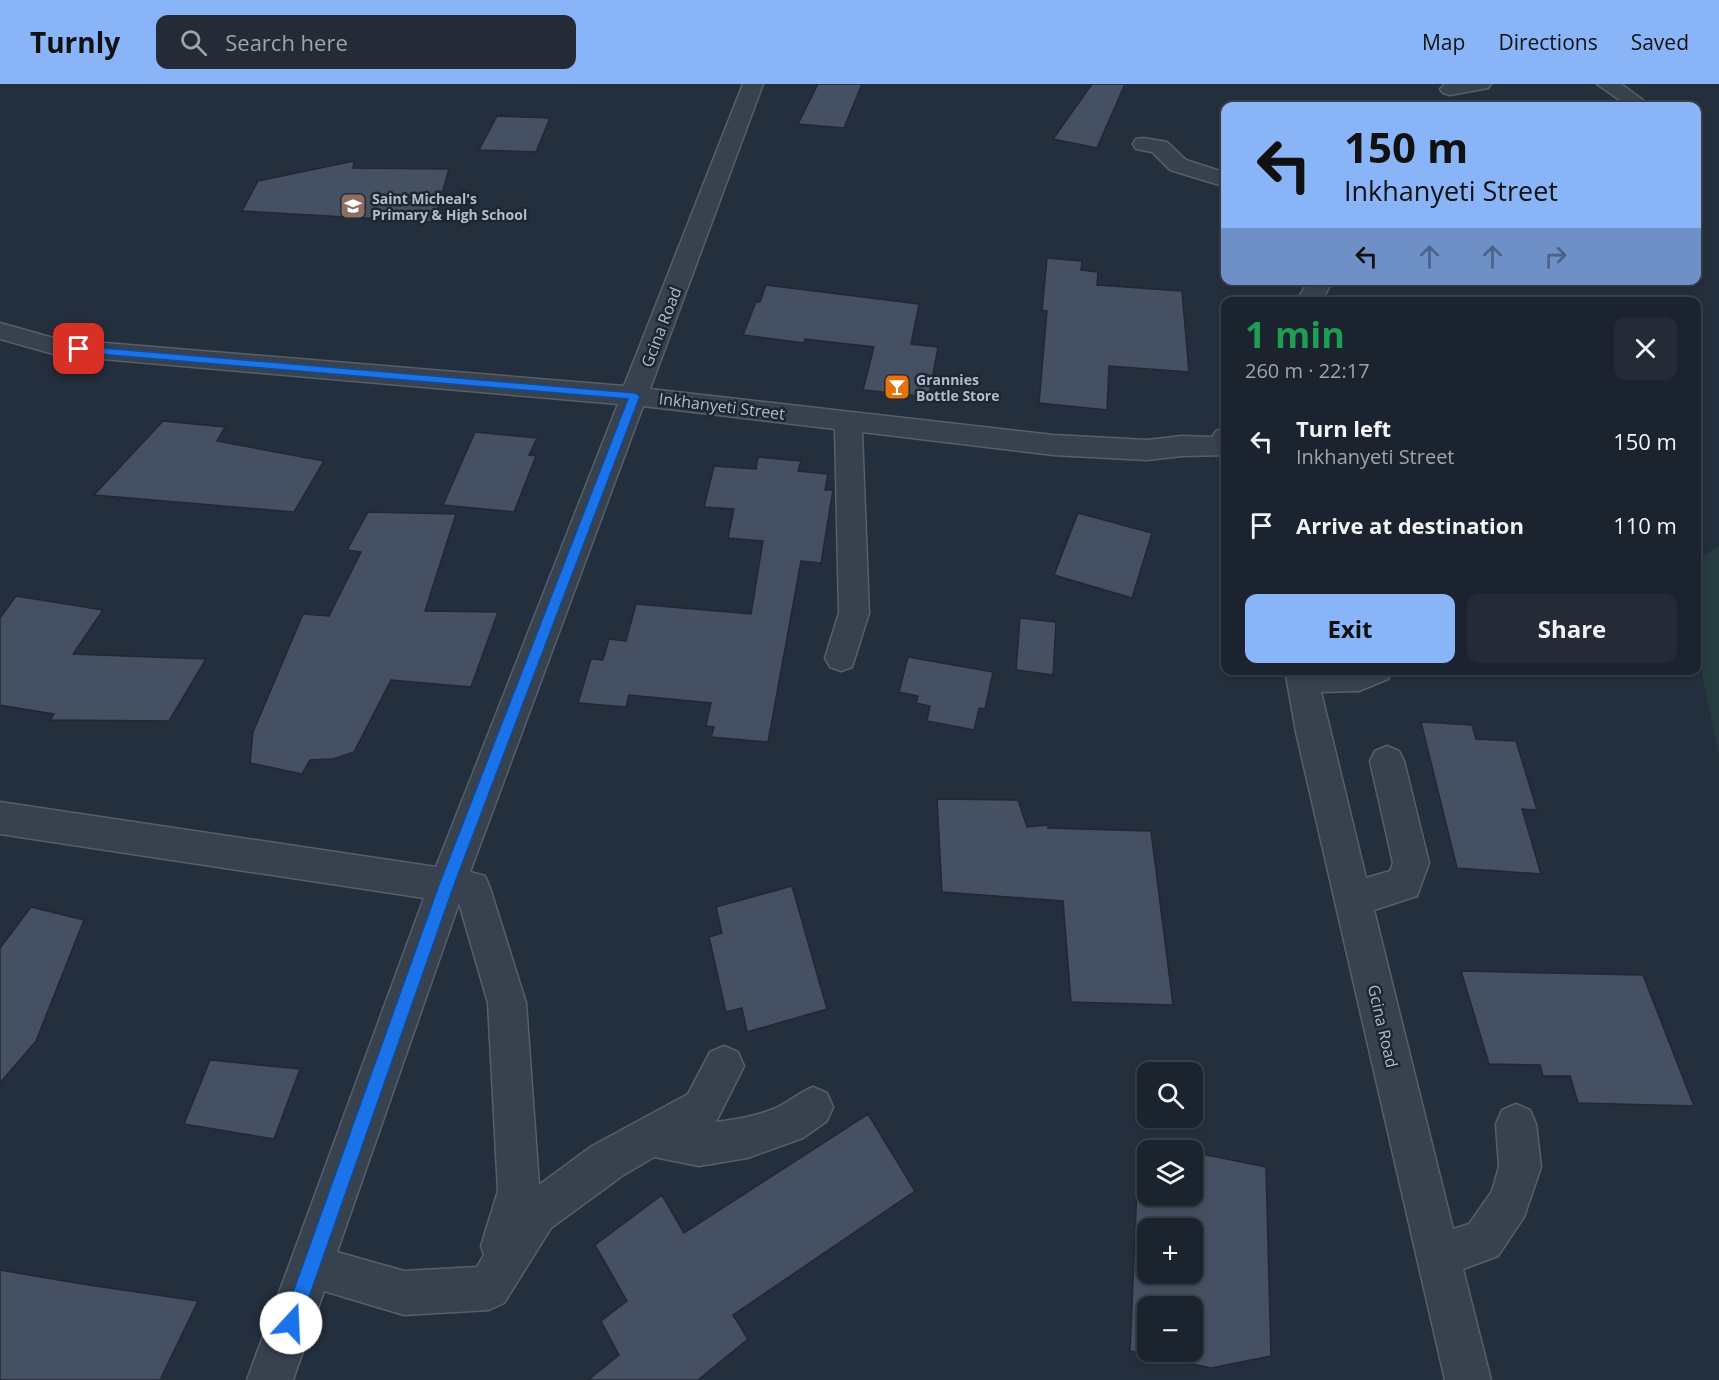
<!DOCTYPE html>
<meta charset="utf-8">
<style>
:root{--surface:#1b232e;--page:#242b36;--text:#f1f3f6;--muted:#a0a4aa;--line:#39404a;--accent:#8ab4f8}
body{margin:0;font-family:"Open Sans",sans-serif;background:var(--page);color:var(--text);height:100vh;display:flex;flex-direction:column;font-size:22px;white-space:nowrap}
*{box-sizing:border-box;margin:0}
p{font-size:20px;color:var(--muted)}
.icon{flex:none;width:33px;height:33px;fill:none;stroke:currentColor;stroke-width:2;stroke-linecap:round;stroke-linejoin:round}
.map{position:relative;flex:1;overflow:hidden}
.details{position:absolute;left:1221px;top:213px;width:480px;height:378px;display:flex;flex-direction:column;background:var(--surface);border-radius:12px;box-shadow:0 3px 9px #0003,0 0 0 2px var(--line)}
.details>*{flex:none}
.top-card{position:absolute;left:1221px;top:18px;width:480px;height:183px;border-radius:12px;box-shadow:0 3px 9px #0003,0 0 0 2px var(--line);background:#8ab4f8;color:#111;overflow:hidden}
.tools{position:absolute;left:1137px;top:978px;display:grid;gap:12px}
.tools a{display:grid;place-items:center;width:66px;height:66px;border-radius:12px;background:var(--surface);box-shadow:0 3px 9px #0003,0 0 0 2px var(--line);font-size:30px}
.pin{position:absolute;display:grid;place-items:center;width:51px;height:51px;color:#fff;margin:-26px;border-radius:12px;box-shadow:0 3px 9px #0006}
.me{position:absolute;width:66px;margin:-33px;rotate:20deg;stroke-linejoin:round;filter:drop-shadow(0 0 4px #0008)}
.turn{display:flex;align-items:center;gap:21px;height:126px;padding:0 24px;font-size:27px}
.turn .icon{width:78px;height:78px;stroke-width:2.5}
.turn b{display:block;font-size:42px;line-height:51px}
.lanes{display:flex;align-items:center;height:57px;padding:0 24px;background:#0003;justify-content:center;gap:30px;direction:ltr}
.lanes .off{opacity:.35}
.round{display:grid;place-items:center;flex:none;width:63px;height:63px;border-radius:12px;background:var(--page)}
.headline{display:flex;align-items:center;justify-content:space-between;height:102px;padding:0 24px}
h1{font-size:36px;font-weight:700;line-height:45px;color:#1e9e55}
.action{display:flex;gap:12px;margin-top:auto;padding:12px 24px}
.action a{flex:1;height:69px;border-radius:12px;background:var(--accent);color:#111;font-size:24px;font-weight:700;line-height:69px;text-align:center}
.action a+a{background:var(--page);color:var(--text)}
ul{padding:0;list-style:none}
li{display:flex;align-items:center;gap:18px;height:84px;padding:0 24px}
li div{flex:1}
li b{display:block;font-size:22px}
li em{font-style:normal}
header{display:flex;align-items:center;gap:36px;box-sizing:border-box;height:84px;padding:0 30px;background:var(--accent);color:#111}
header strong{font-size:28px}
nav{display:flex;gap:33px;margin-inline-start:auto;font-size:21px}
.search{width:420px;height:54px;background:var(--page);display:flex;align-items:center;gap:15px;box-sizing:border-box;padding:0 21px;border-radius:12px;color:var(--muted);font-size:22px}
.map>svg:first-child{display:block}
.green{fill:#263c3f}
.building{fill:#455162;stroke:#1f2835;stroke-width:1.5;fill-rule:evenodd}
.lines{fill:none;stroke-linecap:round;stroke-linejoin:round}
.minor-casing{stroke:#565f6c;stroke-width:3}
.minor{fill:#38414e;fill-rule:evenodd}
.route{fill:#1a73e8;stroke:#114b97;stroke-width:1.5}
.labels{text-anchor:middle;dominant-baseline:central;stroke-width:5;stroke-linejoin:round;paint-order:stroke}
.far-poi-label{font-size:14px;font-weight:bold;fill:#b4bcc9;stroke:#1d2633;text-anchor:start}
.street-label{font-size:16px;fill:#b4bcc9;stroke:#1d2633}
</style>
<header>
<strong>Turnly</strong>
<div class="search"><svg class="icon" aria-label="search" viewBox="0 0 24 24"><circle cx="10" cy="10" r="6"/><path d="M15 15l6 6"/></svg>Search here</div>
<nav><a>Map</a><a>Directions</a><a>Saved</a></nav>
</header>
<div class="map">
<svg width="1719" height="1296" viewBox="0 0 1719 1296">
<rect width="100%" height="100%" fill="#242f3e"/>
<!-- green -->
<path class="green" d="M1719 462V672L1697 565V476Z"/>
<!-- building -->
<path class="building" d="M818 0H862L844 44 798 40Z
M1092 0H1125L1097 64 1053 55Z
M497 32 550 34 536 68 479 66Z
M354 77 353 84 449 85 434 138 242 127 258 97Z
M1047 174 1082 177 1081 186 1098 188 1097 201 1182 207 1189 288 1109 282 1107 326 1039 319 1047 227 1042 226Z
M766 201 919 220 911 260 938 263 929 313 863 306 874 263 805 255 804 259 743 251 756 218H760Z
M163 337 225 343 217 357 324 377 294 428 94 411Z
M475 348 537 354 529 371 536 372 514 428 443 421Z
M758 373 801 377 798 387 828 390 825 406H833L821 479 801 477 768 658 711 653 714 643 706 642 711 619 629 611 626 623 578 619 591 575 603 576 609 555 626 557 636 520 751 530 763 457 728 454 734 425 704 423 714 382 756 385Z
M368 428 456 430 425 527 498 528 471 603 391 596 354 668 333 675 310 676 302 690 250 679 253 648 303 530 329 532 361 468 347 466Z
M1078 429 1152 449 1132 514 1054 491Z
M16 512 103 526 73 570 206 575 169 637 50 636 54 630 0 621V534Z
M1020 534 1056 538 1053 591 1016 586Z
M908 573 993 588 985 625 979 624 974 646 927 637 930 622 916 619 918 612 899 608Z
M1421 638 1472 641 1476 655 1516 657 1537 726 1522 725 1541 790 1457 784Z
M937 715 1018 716 1027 743 1048 741V744L1151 747 1173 921 1071 918 1063 817 942 808Z
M792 802 827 925 747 948 742 924 726 928 709 853 722 849 716 823Z
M31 823 84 836 36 957 0 999V864Z
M1461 887 1643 891 1694 1022 1578 1019 1570 992H1543L1540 981 1489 980Z
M210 976 300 985 274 1055 184 1040Z
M868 1030 915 1107 733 1231 748 1255 698 1296H588L619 1271 601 1237 627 1217 595 1161 662 1111 684 1149Z
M1192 1068 1266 1083 1271 1272 1211 1284 1130 1267 1137 1103 1148 1105V1112H1192ZM1148 1144H1192V1190H1148ZM1148 1222H1192V1268H1148Z
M0 1186 82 1200 198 1217 160 1296H0Z"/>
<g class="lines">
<!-- minor casing -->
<g class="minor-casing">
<path id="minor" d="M743 0H763L650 305 1053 351 1147 356 1182 352 1212 353 1216 347 1226 344V371L1182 372 1147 376 1053 371 862 348 869 529 852 583 841 587 830 583 825 574 839 529 835 345 643 322 470 788 485 792 490 804 526 919 539 1101 592 1062 688 1010 710 968 724 962 738 968 744 982 716 1038C737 1035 757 1032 776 1024 789 1018 800 1008 813 1003L827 1009 833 1023 827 1037 803 1054 747 1074 699 1082 654 1073 622 1092 551 1144 504 1219 489 1226 404 1231 324 1207 293 1296H247L424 814 0 750V718L436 783 618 320 57 271 0 255V239L57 255 624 302ZM459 819 488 919 498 1107 481 1162 484 1171 477 1183 404 1187 337 1168Z
M1491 0 1488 4 1450 11 1443 9 1440 5 1445 0Z
M1597 0H1621L1651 22H1628Z
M1144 54 1167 58 1186 76 1226 89V103L1170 86 1152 68 1136 65 1133 60 1136 55Z
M1309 196H1333L1321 218H1296Z
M1285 586H1393L1388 595 1359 607 1321 608 1366 794 1390 787 1393 779 1370 677 1375 667 1387 662 1399 667 1404 677 1429 779 1417 812 1374 826 1453 1145 1469 1140 1492 1107 1499 1083 1496 1040 1502 1026 1516 1020 1530 1026 1536 1040 1541 1083 1524 1133 1498 1172 1463 1185 1491 1296H1445L1296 648Z"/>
</g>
<!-- minor -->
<use href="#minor" class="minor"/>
</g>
<!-- route -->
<path class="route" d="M79 262 635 309 640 312 454 801 300 1239 297 1246 291 1248 284 1246 282 1239 439 801 628 315 75 268V263Z"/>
<!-- icons -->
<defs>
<g id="school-square" transform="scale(1.35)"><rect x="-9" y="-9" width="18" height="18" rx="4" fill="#8d6e63" stroke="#1d2633"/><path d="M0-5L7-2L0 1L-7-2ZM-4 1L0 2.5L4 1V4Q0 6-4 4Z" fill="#fff"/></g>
<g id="bar-square" transform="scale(1.35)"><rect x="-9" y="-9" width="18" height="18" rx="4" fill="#e8710a" stroke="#1d2633"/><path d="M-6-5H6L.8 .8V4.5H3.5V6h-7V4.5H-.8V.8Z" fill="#fff"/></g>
</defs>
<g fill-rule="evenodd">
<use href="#school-square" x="353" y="122"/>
<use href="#bar-square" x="897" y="303"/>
</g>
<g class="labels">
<!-- far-poi labels -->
<g class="far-poi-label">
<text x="372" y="114">Saint Micheal's<tspan x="372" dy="16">Primary &amp; High School</tspan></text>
<text x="916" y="295">Grannies<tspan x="916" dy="16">Bottle Store</tspan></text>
</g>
<!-- street labels -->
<g class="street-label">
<text transform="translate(661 243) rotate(-69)">Gcina Road</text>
<text transform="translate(722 322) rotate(7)">Inkhanyeti Street</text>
<text transform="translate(1383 942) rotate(77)">Gcina Road</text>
</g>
</g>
</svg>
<div class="tools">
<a><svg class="icon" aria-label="search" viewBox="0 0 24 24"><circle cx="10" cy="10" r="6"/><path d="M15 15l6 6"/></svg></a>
<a><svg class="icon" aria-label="layers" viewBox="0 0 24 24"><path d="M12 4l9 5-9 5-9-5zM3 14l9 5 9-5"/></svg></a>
<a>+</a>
<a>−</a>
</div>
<div class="pin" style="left:79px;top:265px;background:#d93025"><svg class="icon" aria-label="arrive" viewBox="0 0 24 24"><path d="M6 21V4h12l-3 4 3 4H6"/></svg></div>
<svg class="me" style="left:291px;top:1239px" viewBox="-20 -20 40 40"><circle r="19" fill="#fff"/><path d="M0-13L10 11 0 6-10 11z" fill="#1a73e8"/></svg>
<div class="top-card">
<div class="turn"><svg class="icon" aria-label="left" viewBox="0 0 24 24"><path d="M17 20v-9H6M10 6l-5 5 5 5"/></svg><div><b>150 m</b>Inkhanyeti Street</div></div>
<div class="lanes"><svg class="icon" aria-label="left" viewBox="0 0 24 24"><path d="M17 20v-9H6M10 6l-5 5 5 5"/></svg><svg class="icon off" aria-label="ahead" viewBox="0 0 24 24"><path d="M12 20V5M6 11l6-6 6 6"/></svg><svg class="icon off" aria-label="ahead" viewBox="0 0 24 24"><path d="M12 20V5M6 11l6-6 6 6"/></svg><svg class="icon off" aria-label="right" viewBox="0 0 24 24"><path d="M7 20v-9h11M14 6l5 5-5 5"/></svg></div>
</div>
<section class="details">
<div class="headline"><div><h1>1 min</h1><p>260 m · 22:17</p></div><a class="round"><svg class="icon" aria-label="close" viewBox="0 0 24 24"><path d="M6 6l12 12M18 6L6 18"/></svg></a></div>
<ul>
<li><svg class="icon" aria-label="left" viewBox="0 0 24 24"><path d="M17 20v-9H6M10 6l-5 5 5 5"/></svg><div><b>Turn left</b><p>Inkhanyeti Street</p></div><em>150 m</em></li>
<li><svg class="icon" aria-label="arrive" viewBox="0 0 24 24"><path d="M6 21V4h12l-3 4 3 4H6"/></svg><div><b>Arrive at destination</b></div><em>110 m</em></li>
</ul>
<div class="action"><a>Exit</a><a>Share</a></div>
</section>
</div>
